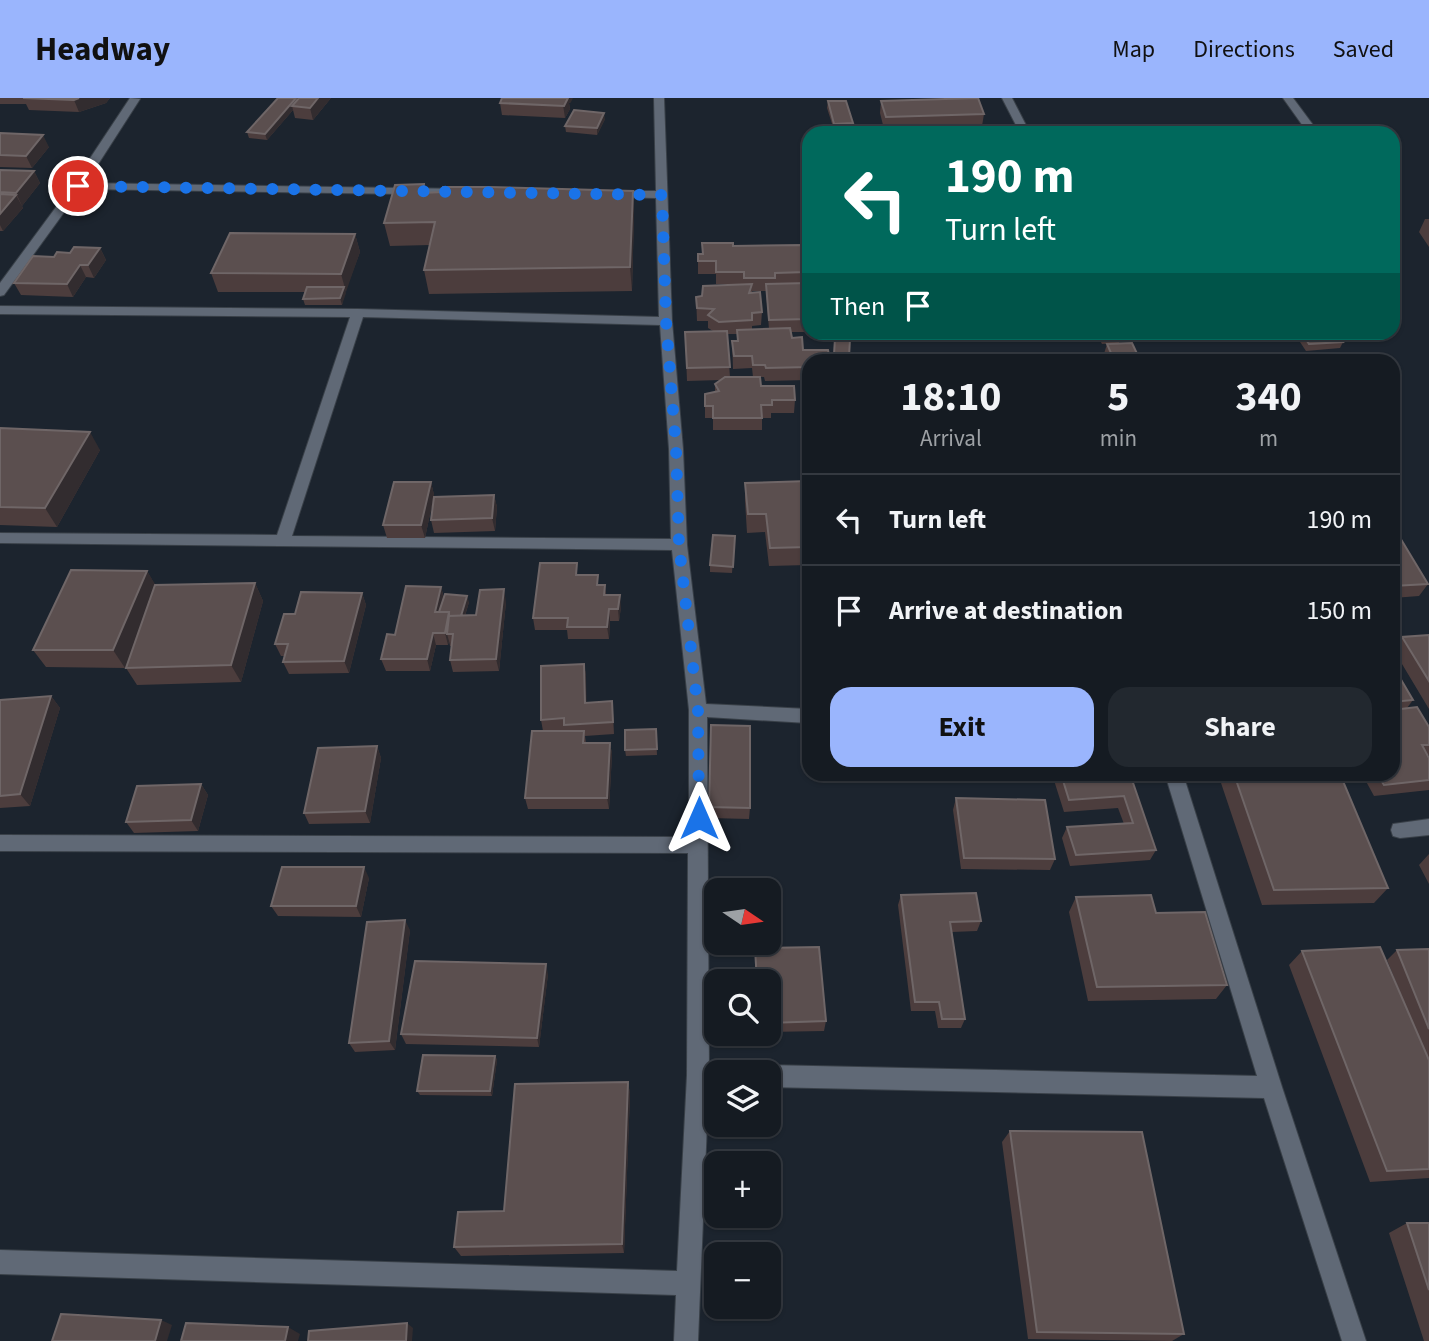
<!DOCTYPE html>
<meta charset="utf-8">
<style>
:root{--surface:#151b22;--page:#22282f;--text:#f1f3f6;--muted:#9da1a5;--line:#343940;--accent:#9ab5fd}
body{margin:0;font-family:"Source Sans 3",sans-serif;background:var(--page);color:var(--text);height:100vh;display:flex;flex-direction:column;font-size:26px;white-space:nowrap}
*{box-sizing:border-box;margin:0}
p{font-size:23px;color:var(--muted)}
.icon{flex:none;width:38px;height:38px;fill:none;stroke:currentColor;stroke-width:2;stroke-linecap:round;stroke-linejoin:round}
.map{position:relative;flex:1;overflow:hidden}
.drawer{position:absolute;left:802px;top:256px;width:598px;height:427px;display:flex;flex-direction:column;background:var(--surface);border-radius:21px;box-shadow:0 2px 5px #0004,0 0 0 2px var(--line)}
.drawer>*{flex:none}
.guide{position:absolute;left:802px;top:28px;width:598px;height:214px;border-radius:21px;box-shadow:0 2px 5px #0004,0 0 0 2px var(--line);background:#00695c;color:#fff;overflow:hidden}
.needle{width:46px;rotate:103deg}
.buttons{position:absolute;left:704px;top:780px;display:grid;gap:14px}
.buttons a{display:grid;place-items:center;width:77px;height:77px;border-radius:14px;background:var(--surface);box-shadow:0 2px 5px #0004,0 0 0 2px var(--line);font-size:35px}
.pin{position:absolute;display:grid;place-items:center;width:60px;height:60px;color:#fff;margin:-30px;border:4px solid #fff;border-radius:50%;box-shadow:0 2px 7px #0007}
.me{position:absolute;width:77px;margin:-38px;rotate:0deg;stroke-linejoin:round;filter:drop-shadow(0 0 5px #0008)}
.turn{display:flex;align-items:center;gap:24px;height:147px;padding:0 28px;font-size:32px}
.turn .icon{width:91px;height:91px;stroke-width:2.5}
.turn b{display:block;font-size:49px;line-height:60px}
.then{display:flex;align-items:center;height:66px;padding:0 28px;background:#0003;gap:14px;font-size:26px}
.eta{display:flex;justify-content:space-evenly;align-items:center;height:119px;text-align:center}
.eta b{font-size:42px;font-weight:700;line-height:49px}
.primary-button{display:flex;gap:14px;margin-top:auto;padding:14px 28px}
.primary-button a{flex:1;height:80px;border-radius:21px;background:var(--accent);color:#111;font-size:28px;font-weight:700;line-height:80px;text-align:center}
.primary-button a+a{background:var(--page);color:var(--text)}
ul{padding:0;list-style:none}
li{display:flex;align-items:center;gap:21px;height:91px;padding:0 28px;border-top:2px solid var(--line)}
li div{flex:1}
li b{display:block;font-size:26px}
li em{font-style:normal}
header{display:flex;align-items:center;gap:42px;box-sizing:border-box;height:98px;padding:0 35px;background:var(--accent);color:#111}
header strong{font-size:33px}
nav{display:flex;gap:38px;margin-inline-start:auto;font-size:24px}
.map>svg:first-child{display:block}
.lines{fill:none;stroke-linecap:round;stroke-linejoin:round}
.minor-casing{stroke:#394048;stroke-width:2}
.minor{fill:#606976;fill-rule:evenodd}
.wall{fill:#4c3d3d;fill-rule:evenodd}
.shaded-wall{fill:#322c2f}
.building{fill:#5b4f4f;stroke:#6f6667;stroke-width:2}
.route{stroke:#1a73e8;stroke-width:12;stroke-dasharray:0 21.6}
</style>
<header>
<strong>Headway</strong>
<nav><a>Map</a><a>Directions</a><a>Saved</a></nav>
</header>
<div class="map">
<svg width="1429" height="1243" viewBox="0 0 1429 1243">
<rect width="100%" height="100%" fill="#1c242e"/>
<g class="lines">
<!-- minor casing -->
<g class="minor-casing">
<path id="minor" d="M130 0 140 1 86 85 466 91 472 94 466 97 81 91 4 197 0 198V185L73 86Z
M654 0H664L672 223 683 351 687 447 706 606 808 611V625L707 619 709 977 698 1243H674L676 1197 0 1176V1152L677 1173 687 977 688 755 0 753V737L689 739V612L672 452 0 445V435L277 437 350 219 0 216V208L358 211 659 219 656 100 610 99 604 96 610 93H656ZM363 219 660 227 669 351 671 441 292 438Z
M1002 0H1012L1030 35H1020Z
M1283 0H1293L1319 35H1308Z
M1165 676H1183L1282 989 1366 1243H1342L1264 1000 768 989V975H759L760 971 768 967 1257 978Z
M1429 721V737L1400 740 1393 738 1391 732 1393 726Z"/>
</g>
<!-- minor -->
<use href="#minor" class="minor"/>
</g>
<!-- wall -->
<path class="wall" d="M0 0H110L106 5 79 14 29 12 26 6H0Z
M278 0H331L313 22 295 20 293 12 267 42 249 40 247 34Z
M828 3 853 25 852 31 834 32 827 10Z
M881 3 984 16 982 28 884 31 880 15Z
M571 4 569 5 570 11 565 20 502 17 500 5Z
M605 21 597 37 566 34 565 28Z
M0 35 49 49 32 70 0 69Z
M0 72 34 73 40 85 22 108 23 110 3 133H0Z
M633 93 634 116 632 193 429 196 424 172 430 147 390 148 384 125 426 95Z
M1425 121H1429V149L1419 134Z
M355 136 360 154 345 194 342 207H305L303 201 305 194H218L211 175Z
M733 148 806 174V185H808V234H791L792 240 803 252 808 262V282L765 283 764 279H760L761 288 795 302 794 315H771V320H762V332H713V320H705V296L715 294V286L721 282 687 283 685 234 713 233 708 230V223H697L696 199 702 198 739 186H716V176H698V156H703ZM752 193H766L769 231 752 232V228L761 227 762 214 752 195ZM727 236H737V243H732L733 271 752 270 753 279H730Z
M100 150 106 162 94 180 86 179 73 199 21 197 14 185 54 159 70 155Z
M1096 234H1119L1121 238 1119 245 1102 246Z
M1297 234H1337L1343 244 1340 250 1306 253 1296 238Z
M835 240 850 241 848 262H833Z
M1107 246 1140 262H1104L1103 259Z
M807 297H808V325L806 310Z
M0 330 100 352 57 429 0 427Z
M808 383V467L769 468 765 434 747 435 745 403V385Z
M431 384 434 397 425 440H387L383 427Z
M494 397 497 409 495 433 434 435 431 422Z
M1393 433 1428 486 1419 498 1393 500Z
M735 438 732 475 710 474V467Z
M147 473 155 487 255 485 263 503 241 584 137 587 126 570 134 548 125 570 46 569 33 552Z
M578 477 599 487H605L606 497 621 509 619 523H610L609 541H568L567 532H535L533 520Z
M441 489 444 500 469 504 465 518 476 517 506 504 499 573 453 574 450 562 452 548H450L449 543 448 547H436L430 573H386L381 561 395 537Z
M362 495 366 507 349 575 289 576 283 564 284 558H281L275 546 295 516Z
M1429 537V611L1393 551 1402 539Z
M584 566 586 578V605L613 615 614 636 585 638 586 645H610L612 656 609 711H528L525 700 543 633 541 622Z
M1393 568 1413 602 1407 610 1429 629V657H1427L1429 660V692L1374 698 1362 676H1393Z
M51 598 60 610 30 708 0 710V602Z
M656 631 657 657 626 658 625 652Z
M377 648 381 660 370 725 309 726 304 715Z
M1052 676H1088L1089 678 1130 676 1156 752 1150 762 1070 768 1062 740 1067 729 1124 726 1118 710 1064 714Z
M1218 676H1340L1388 790 1374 805 1262 807Z
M201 686 208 697 198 733 134 735 126 724Z
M956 700 1055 761 1050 772 961 771 953 712Z
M709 709 750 710 749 721 709 720Z
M1429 756V786L1419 767Z
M369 780 361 819 278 818 271 808Z
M901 797 981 823 977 833 952 834 965 921 961 930H938L935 913H911L898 807Z
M1076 799 1156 815 1227 887 1216 901 1088 903 1069 814Z
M410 832 395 952 355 954 349 945Z
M755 850 826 923 824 933 768 934V884H755Z
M1429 851V959H1428L1429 962V1080L1370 1084 1289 867 1302 853 1402 899 1387 862 1397 852Z
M548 876 539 949 406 946 401 936Z
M495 958 497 962 492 998 420 997 417 993Z
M628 984 630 996 624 1155 461 1158 454 1149 504 1113Z
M1010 1033 1184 1236 1172 1243 1028 1241 1002 1044Z
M1407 1125H1429V1243H1424L1389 1135Z"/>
<!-- shaded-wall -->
<path class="shaded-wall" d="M79 0H110L106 5 79 14 74 2Z
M296 0H299L292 8 293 12 267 42 265 36Z
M318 0H331L313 22 310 10Z
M562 0H573L571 4 569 5 570 11 565 20Z
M604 15 605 21 597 37V30Z
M43 37 49 49 32 70 26 58Z
M34 73 40 85 22 108 16 95Z
M633 93 634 116 632 193 630 169Z
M16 97 23 110 3 133 0 127V116Z
M355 136 360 154 346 194 341 176Z
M100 150 106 162 94 180 88 167Z
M80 167 86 179 73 199 67 186Z
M344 189 346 195 342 207 340 200Z
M90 334 100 352 57 429 45 410Z
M431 384 434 397 425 440 421 427Z
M494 397 497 409 495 433 492 420Z
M147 473 158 491 125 570 113 552Z
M255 485 263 503 241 584 231 567Z
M441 489 444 501 440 519 435 514Z
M504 491 506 504 499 573 496 561Z
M362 495 366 507 349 575 344 563Z
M620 497 621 509 619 523 618 511Z
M467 498 469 504 462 527 460 521Z
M609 511 610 523 609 541 607 529Z
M449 514 452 527 447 536 449 543 448 547 445 535Z
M433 535 436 547 430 573 427 561Z
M584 566 586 578 587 617 585 605Z
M51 598 60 610 30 708 20 696Z
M610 645 612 656 609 711 607 700Z
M377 648 381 660 370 725 365 713Z
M201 686 208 697 198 733 191 722Z
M364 769 369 780 361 819 356 808Z
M405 822 410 832 395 952 389 943Z
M546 866 548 876 539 949 537 940Z
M495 958 497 962 492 998 490 993Z
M628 984 630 996 624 1155 622 1146Z
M161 1222 172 1227 167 1243H155Z
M407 1225 413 1230 412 1243H406Z
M288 1229 300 1236 298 1243H285Z"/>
<!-- building -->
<path class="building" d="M23 0H79L74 2Z
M278 0H296L265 36 247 34Z
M299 0H318L310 10 292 8Z
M502 0H568L564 8 500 5Z
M978 0 984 16 886 19 881 3Z
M828 3H846L853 25 834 26Z
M574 12 604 15 597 30 565 28Z
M0 35 43 37 26 58 0 57Z
M0 72 34 73 16 95 0 94Z
M424 86 423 95 442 94 443 89H489L633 93 630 169 424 172 435 124 384 125 395 87Z
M0 96 16 97 0 116Z
M230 135 355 136 341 176 211 175Z
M702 145H733V148L803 147 806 174 775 175V180H744V174H716V163H698V156H703Z
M74 149 100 150 88 167H80L67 186 14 185 33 158 54 159 57 154 70 155Z
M808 185V221L769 222 766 186Z
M752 186 749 195 760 194 762 214 752 215V222L719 224 708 217 714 211 697 210 696 199 702 198 703 188Z
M307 189H344L340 200 303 201Z
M790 230 792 240 802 239 803 252H828L830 262H808V269L766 270 765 267H753L752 258H734L732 243H738L737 232Z
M727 233 730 269 687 270 685 234Z
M1101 234H1119L1121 238 1104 240Z
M1301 234H1337L1343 244 1309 246Z
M835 240 850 241 849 259 834 257Z
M1132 245 1140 262H1114L1107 246Z
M725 279H760L761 288H794L795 302H772V307H761L762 320H713V308H705V296L719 293 715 286Z
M0 330 90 334 45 410 0 409Z
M808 383V449L770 450 766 416H748L745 385Z
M394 384H431L421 427H383Z
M494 397 492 420 431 422 434 399Z
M1393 433H1396L1428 486 1393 488Z
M713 437 735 438 733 469 710 467Z
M540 465H577L576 477H598L597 487H605L604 497H620L618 511H609L607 529H567L568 520H533Z
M71 472 147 473 113 552H33Z
M255 485 231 567 126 570 155 487Z
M406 488 441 489 435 514H449L445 535H433L427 561H381L387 536 395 537Z
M504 491 496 561 450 562 453 536H447L449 518 476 517 480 492Z
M301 494 362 495 344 563 283 564 288 546H275L284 516H295Z
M445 496 467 498 461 518H449V514H439Z
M1429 537V583L1402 539Z
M584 566 585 605 612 603 613 624 564 627V620L541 622V568Z
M1393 568 1413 602 1393 604Z
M51 598 20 696 0 698V602Z
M1417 609 1429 629V647H1422L1429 660V682L1384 687 1377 676H1393V612Z
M711 627 750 628V710L709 709Z
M656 631 657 651 625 652V632Z
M532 633H584L583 645H610L607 700H525Z
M377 648 365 713 304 715 318 650Z
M1061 676H1088L1089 678 1130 676 1156 752 1076 757 1067 729 1133 725 1124 698 1069 702Z
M1234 676H1340L1388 790 1274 792Z
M201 686 191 722 126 724 137 688Z
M956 700 1045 702 1055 761 964 760Z
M282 769H364L356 808H271Z
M976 795 981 823 950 824 965 921H942L939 904H915L901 797Z
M1151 797 1156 815 1205 814 1227 887 1097 889 1076 799Z
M405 822 389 943 349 945 367 824Z
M819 849 826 923 768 925V884H757L755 850Z
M1380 849 1429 962V1071L1387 1073 1302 853Z
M1429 851V931L1397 852Z
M415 863 546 866 537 940 401 936Z
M423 957 495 958 490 993H417Z
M628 984 622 1146 454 1149 458 1114 504 1113 515 986Z
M1010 1033 1142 1034 1184 1236 1037 1234Z
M1407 1125H1429V1192Z
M61 1216 161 1222 155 1243H52Z
M186 1225 288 1229 285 1243H181Z
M407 1225 406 1243H308L309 1233Z"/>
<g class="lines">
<!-- route -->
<path class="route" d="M78 88 662 97 666 223 676 351 679 447 698 612 699 720"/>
</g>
</svg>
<div class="buttons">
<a><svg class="needle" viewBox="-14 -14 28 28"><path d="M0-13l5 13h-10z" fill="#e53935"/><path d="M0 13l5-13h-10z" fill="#9da1a5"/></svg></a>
<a><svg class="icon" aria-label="search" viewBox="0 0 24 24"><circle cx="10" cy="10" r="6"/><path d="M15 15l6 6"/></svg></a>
<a><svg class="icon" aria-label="layers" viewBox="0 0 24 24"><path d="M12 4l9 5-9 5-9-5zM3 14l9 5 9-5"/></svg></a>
<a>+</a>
<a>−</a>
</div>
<div class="pin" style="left:78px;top:88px;background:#d93025"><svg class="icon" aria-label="arrive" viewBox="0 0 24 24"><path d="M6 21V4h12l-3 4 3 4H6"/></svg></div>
<svg class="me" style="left:699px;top:720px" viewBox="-20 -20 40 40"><path d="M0-17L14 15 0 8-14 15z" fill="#1a73e8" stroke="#fff" stroke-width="4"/></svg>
<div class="guide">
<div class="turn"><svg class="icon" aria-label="left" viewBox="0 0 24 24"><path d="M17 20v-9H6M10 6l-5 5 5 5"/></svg><div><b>190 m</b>Turn left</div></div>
<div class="then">Then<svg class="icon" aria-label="arrive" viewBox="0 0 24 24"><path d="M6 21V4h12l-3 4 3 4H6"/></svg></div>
</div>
<section class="drawer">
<div class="eta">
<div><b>18:10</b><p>Arrival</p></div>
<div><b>5</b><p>min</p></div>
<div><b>340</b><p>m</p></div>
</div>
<ul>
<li><svg class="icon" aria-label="left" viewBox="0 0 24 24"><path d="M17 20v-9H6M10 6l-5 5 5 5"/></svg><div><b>Turn left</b></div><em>190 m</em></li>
<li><svg class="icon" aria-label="arrive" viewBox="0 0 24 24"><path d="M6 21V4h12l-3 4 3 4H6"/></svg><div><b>Arrive at destination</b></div><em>150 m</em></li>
</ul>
<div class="primary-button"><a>Exit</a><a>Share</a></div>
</section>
</div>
